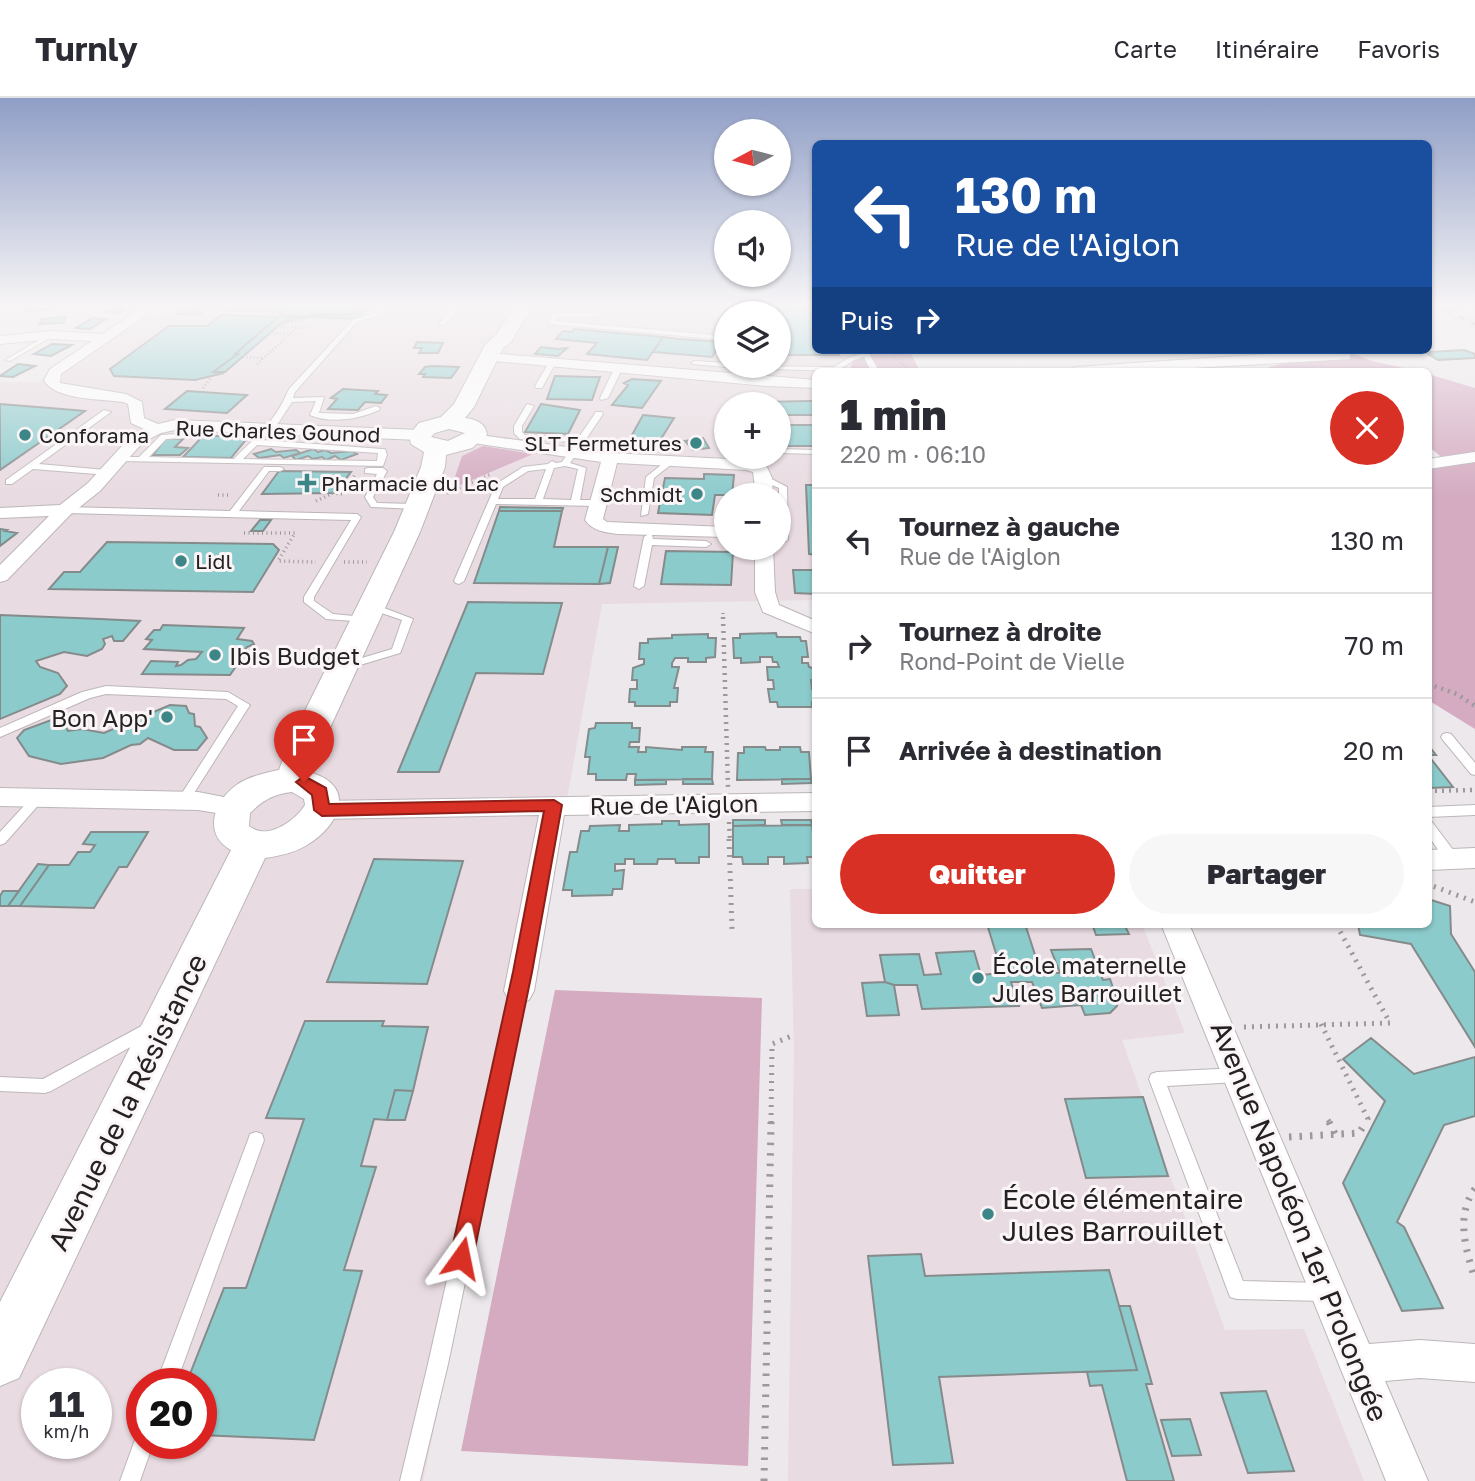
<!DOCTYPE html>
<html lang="fr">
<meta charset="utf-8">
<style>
:root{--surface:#fff;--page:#f7f7f7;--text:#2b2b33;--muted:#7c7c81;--line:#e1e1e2;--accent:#d93025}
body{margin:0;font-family:"Golos Text",sans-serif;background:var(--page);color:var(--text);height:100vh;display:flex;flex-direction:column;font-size:26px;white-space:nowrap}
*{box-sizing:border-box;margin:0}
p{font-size:23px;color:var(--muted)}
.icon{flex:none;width:38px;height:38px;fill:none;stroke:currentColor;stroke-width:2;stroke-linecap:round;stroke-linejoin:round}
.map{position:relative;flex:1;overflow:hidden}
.drawer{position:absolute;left:812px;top:270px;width:620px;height:560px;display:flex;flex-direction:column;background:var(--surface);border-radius:10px;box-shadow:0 2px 5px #0004}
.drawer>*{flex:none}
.hud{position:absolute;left:812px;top:42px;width:620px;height:214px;border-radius:10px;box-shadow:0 2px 5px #0004;background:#1a4fa0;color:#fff;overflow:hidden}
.needle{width:46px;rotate:263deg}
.fabs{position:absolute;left:714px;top:21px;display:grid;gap:14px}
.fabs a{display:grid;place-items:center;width:77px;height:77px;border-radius:50%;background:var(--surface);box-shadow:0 2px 5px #0004;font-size:35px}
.speed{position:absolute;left:21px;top:1270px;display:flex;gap:14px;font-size:35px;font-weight:700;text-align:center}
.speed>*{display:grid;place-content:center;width:91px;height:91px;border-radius:50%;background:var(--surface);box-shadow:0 2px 5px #0004;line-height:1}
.speed small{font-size:18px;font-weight:400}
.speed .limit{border:10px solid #d22;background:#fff;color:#111}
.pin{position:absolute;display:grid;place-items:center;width:60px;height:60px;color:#fff;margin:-72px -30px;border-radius:50% 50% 50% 0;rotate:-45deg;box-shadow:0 0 7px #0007}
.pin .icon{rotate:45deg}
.me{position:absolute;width:77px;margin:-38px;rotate:12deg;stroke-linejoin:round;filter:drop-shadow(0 0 5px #0008)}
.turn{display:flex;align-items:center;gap:24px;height:147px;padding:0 28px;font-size:32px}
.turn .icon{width:91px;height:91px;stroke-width:2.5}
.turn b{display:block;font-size:49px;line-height:60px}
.then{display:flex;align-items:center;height:66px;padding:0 28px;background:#0003;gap:14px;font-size:26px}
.round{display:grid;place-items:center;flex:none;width:74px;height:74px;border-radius:37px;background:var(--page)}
.overview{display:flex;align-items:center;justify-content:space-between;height:119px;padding:0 28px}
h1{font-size:42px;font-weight:800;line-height:52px}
.cta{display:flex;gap:14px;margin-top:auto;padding:14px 28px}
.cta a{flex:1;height:80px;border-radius:42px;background:var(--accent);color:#fff;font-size:28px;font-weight:800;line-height:80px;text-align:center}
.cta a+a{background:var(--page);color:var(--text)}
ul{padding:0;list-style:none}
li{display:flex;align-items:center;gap:21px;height:105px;padding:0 28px;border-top:2px solid var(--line)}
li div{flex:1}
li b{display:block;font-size:26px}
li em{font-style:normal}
header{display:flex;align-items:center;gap:42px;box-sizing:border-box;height:98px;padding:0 35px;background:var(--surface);border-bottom:2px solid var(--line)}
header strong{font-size:33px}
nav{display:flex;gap:38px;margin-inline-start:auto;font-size:24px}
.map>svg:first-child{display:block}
.built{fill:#e8dbe1;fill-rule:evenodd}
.green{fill:#d4abc1}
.building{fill:#8ccbcc;stroke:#858b8b;stroke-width:2}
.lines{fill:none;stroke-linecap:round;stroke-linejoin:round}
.service-casing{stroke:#bcb6b9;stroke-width:2}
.minor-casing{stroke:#bcb6b9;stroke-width:2}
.secondary-casing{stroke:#bcb6b9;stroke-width:2}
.path-far4{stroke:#9d999b;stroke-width:2.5;stroke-dasharray:1 2.5;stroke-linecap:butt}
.path-far3{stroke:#9d999b;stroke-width:3.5;stroke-dasharray:1 3.5;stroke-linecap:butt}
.path-far2{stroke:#9d999b;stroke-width:4.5;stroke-dasharray:2 5;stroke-linecap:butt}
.path-far1{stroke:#9d999b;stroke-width:5;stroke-dasharray:2 6;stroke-linecap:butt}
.path{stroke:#9d999b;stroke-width:7;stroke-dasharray:2.5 8;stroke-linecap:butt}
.service{fill:#fff;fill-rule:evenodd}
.minor{fill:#fff;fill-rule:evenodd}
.secondary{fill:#fff;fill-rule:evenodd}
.rail{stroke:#908d8f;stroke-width:2.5;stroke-dasharray:7 7;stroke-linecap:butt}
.route{fill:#d93025;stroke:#8d1f18;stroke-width:2}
.poi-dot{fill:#3d8687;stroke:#fbf5f8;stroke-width:2.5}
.labels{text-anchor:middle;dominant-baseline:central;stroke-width:6;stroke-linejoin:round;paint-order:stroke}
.far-street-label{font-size:21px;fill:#232122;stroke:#fbf5f8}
.far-poi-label{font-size:21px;fill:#232122;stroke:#fbf5f8;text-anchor:start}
.poi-label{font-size:24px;fill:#232122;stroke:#fbf5f8;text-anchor:start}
.street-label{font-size:24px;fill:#232122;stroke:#fbf5f8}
.near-street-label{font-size:28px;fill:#232122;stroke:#fbf5f8}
.near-poi-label{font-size:28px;fill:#232122;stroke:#fbf5f8;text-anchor:start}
</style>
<header>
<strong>Turnly</strong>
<nav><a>Carte</a><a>Itinéraire</a><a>Favoris</a></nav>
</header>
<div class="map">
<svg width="1475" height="1383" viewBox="0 0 1475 1383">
<rect width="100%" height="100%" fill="#ede8eb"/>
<!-- built -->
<path class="built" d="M213 206H815L816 252H853L851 273H816L815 502 602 506 563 723 423 1383H0V284H39L149 217 196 219ZM726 215H779V268H726ZM726 306H779V359H726ZM726 397H779V450H726ZM37 1286H96V1346H37ZM142 1286H201V1346H142Z
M1428 206H1453L1475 216V232L1428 210Z
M790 791H815L816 826H1142L1185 935 1122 942 1225 1232 1304 1231 1364 1383H788L794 951Z"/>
<!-- green -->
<path class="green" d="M853 252H909L920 273H851Z
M1316 252H1345L1372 263 1417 273H1273L1268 269 1300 262 1293 255Z
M1428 276 1475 290V631L1428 602V371L1451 367 1428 348Z
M483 348 533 356 451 391 462 358Z
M555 892 762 900 748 1368 461 1353Z"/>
<!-- building -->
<path class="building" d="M118 206H135L119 215 106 214Z
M188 206H205L195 214 202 215 200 217 177 216Z
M232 206H373L356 216H315L292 220 279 218 283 214 224 212Z
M775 206H816V252L852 254H839V257H779V215H775Z
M44 207H55L53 211 25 213 28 208Z
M365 213 357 221 310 219 283 224 225 274H213L235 258 238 256H235L279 218 347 217Z
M221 217 278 219 235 256H238L235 258 213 274 224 275 195 282 114 278 110 271 169 228H207Z
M66 219 63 225 39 226 42 221Z
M92 220 106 221 90 231 76 230Z
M574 231 606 234 663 239 647 262 587 256 597 245 556 241 563 233 572 234Z
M663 239 679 241 721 244 712 259 653 254Z
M417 244 443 245 438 255H419L422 250H414Z
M52 246 72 247 51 258 34 256Z
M541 249 558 251 567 250 558 258 535 256Z
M1464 252 1475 256V260L1438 262 1428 256H1432L1429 254Z
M18 266 35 268 13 279 0 278Z
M425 269 432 268 459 269 451 280 423 279 425 276H419Z
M555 278 591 279H600L592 302 547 301Z
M632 281 661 283 642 310 612 307 628 287 624 285Z
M343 291 378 293 375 296 387 297 381 305 365 304 358 312 328 311 337 301 331 300Z
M187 293 247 297 227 315 165 311Z
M808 303H816V317H779V306H756V304Z
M0 306 74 312 85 313 0 372Z
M541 306 580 312 568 336 525 334Z
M643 317 674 320 656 349 627 346Z
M779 327H816V348H779Z
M203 338H249L231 360 183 359Z
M166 340 183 341 175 349 188 350 180 357H153Z
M703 340 709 350 693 352 685 343Z
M271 351 276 354 296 352 300 355 284 360 280 357 259 360 254 356Z
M313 351 318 354 325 352 331 355 352 353 357 356 341 362 335 358 326 362 322 359 313 361 308 358 296 362 292 358Z
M279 373 351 374 335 395 262 396Z
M704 376 734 377 732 397H715L712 417 658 415 665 380 704 381Z
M806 387H816V457L809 456Z
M500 409 563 410 562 413H499Z
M499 413H562L554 449H608L599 486 474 485Z
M260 422H271L263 433H251Z
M0 431 7 432 5 433 17 435 0 448Z
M107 444 273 446 279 452 253 494 49 491 64 474H80Z
M608 449H618L610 485 599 486Z
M666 453 733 454 731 487 661 486Z
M793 472H816V496L795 495Z
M468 504 562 505 543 576 476 575 439 674H398Z
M0 517 100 521 140 523 123 543H114L112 538 103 541 105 546 102 551 87 558 64 554 36 563 40 569 58 575 67 588 60 596 0 621Z
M163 527 244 530 237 541 252 543 254 546 247 549 243 554H246L230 577 142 576 151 563 178 564 176 568 181 567 188 562 196 561 202 554 144 551 152 542 146 541 154 532H160Z
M776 535 777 539H800L801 543H806L808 559H802V565H808L809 569 816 571V582H811L812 591H816V603L812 604V609H778L777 604H770L768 591H774L773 582H768L767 569H779L777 564H773L772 559H760V564L741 565V560H734L733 540H740V536Z
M708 536V540H716L715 559 706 560V564H688V560H675L672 565V569H679L674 590H678L677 604H670V608H635V604H629L630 591H637V582H632L633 570 644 566V561H639L640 545H648V541L672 540V537Z
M170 607 186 608 189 615 194 616 195 628 200 629 207 640 197 652H174L148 640 140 646 131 647 103 660 61 666 29 658 17 640 24 632 54 621 68 622 65 627 68 633 82 631 104 635Z
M596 625H632V630H640L639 644H630L629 649H639L638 654H646V649L682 652V649H706L705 654H713L712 681 635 682 636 676H627L626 682H596V676H588L590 659H585L589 631 595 630Z
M1428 647 1436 657H1428L1453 689 1428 690Z
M744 649H765L766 652H780V649H800L801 654H809L811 681 737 682 738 655H744Z
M683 681H712L713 686H683Z
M782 681H811V685L782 686Z
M635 682H666V686L635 687Z
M733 722H765V727L733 728Z
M781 722H811L812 727H782Z
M662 723H679V727L709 726V759H699V765H676L675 761H658L657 766H634V761H625V766H615V773L624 772 622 791H613L612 797 572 798V792H563L570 754H577L581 733H589L590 728 620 727 619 733H629V727L662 726Z
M812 727 816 759H807L808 765 784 766V759H768V766H743L742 759H733V728Z
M91 734H148L127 769H119L94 810 20 808 49 767H69L78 754H90L95 747 83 746Z
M374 761 463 763 427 886 327 884Z
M38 766 49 767 20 808H8Z
M3 793H19L8 808H0V798Z
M1428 801 1450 808 1451 836 1475 874V949L1411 846 1360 837 1358 826H1428Z
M987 826H1025L1041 875H1060L1051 852 1091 851 1103 882 1110 881 1118 904 1117 908 1110 915 1085 917 1081 907 1042 910 1032 884H1011L1019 908 922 911 917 887H894L885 884 880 857 919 856 924 877 941 876 936 855 974 853 981 877 1002 875Z
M1092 826H1124L1129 836 1096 837Z
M885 884 894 887 899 917 867 918 862 885Z
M305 923H384L382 928 428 929 413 993 395 992 387 1022 374 1021 361 1068 376 1069 344 1172 362 1173 314 1342 201 1337V1286H186L224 1190H246L304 1021 266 1020Z
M1371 940 1414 976 1475 959V1018L1444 1027 1397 1124 1404 1129 1443 1210 1402 1213 1343 1085 1385 1003 1343 961Z
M395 992 413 993 405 1022H387Z
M1143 999 1168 1078 1086 1080 1065 1001Z
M921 1156 925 1178 1109 1172 1137 1272 939 1279 953 1365 893 1367 868 1158Z
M1119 1208H1130L1152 1286H1146L1174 1383H1127L1102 1287 1090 1288 1087 1274 1137 1272Z
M1266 1293 1294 1373 1248 1375 1221 1295Z
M1190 1321 1201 1357 1172 1358 1161 1322Z"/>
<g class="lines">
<!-- service casing -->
<g class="service-casing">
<path id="service" d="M383 206H390L377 218 357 224 295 294 293 300 324 299 319 315 353 316 376 308 380 310 379 312C360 321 330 326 310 317L316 303 292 304 279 324 262 342 382 351H385L387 357 383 368 119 363 115 361 119 359H139L161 337 192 335 204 324 208 326 197 339 166 341 149 359 234 361C258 336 274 326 289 291L353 222 373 216ZM257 347 378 355 377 363 243 361Z
M456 206H462L444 227H440V225Z
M580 206H602L605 208 602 210Z
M716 206 764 208 767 210V215H761V212Z
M555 215H595L598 217 595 219H557L555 223 726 238V242L549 226 552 217Z
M51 235 54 237 53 238 10 263 5 262Z
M861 252H867L879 273H871L864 259 854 262 837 273 733 270 729 268 834 269 850 259 862 256Z
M550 263 556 264 542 290H536L535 288Z
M695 263 726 265V268H729L726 269 693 266 691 265Z
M615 269 622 271 608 300 601 302 600 300Z
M527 306 534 308 522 328V334L525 337 579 339 596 314H602L603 316 570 365 586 370 580 402H597L601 405 597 408 496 406 464 483 459 486 456 485 454 483 496 386 523 369 548 366 552 363 556 365 562 364 576 344 520 341 514 335V328ZM565 368 578 371 571 402 543 401 554 370ZM546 371 535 401H498L503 389 528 373Z
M104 312 111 314 39 366 106 372 109 373V377L33 371 12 386H6V382Z
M779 351 816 352V356L779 355Z
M666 363 673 365 654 380 648 416 641 418 646 379Z
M264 369H280L284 371 280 373H269L239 413 357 416 361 419 314 499V503L333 516 364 519 369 522 368 524 326 521 304 504V499L351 422 65 415 61 412 65 409 230 413Z
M368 370H383L387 373 373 399 377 405 415 406 419 409 418 411 371 409 365 399 377 376 365 375V371Z
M764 377 787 389 788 442 779 447V390L761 382V378Z
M649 436 652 437 653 441 706 443 711 446 706 449 652 447 644 488 639 491 634 488 644 439Z
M371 505 413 521 401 553 400 555 350 570H342L341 568 342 566 392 551 402 522 367 510 366 508Z
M106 588 228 594 250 607 187 706 183 707 177 703 238 608 226 601 106 596 90 600 0 639V630L82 594Z
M1447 635 1451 636 1475 665V677L1471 676 1443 642 1441 639 1443 636Z
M38 696 42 697 44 700 42 703 5 745 0 747V734L34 697Z
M1475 707V717L1428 719V709Z
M1428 722 1432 724 1457 757 1459 761 1457 765H1447L1428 737Z
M519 887 524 889 526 893 448 1266 420 1383H400L428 1266 512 893 514 889Z
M149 924 154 926 157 931 154 936 51 993 45 995 0 993V979L43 981Z
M1238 970 1244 972 1246 977 1244 982 1238 984 1167 988 1243 1183 1324 1185 1331 1187 1333 1194 1331 1201 1324 1203 1237 1201 1230 1199 1149 981 1151 976 1157 974Z
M256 1034 262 1036 264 1042 176 1286H156L248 1042 250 1036Z
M142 1336V1346H153L140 1383H120L136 1339Z"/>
</g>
<!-- minor casing -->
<g class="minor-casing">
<path id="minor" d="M147 206H162L61 276 60 285 126 296 142 304 144 320 158 326 175 322 420 332 428 337 420 342 175 332 161 335 143 344 100 393 71 416 7 482 0 484V467L49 418 0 420V410L60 407 88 385 131 338 144 331 131 325 128 306 123 304C101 301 54 302 44 282L50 271 92 243 51 241 0 246V238L51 233 103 236Z
M1345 254 1350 255V261L1138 273H1068L1075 269 1283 255Z
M500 256 816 282V290L767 288 495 263 493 260Z
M473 336 610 355 747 362 766 367 772 380 773 397H756L753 374 746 372 617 365 603 421 607 424 726 429V439L617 436C604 434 593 433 585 422L601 364 467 344 465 341Z
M1475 354V364L1428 371V361Z
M755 450H773L775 494 779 507 816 523V536L763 514 755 494Z
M0 690 198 694 244 703 247 709 244 715 235 718 198 712 0 708Z
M816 695V713L564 717 534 893 529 902 519 906 509 902 504 893 539 717 322 721 313 718 309 712 313 706 322 703Z
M1475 750V770L1428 772V752Z
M1161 826H1189L1369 1246 1420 1242 1475 1246V1284L1420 1280 1385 1283 1428 1383H1386Z"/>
</g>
<!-- secondary casing -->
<g class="secondary-casing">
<path id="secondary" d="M516 206H528L531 210 511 244 503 250 474 309 465 320C475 321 486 325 487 337L472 350 446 357 445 369 420 434 323 645 312 675C358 689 338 729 307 747 294 755 279 758 265 760L19 1280 0 1288V1204L231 752C202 736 214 702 238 686 250 678 265 675 279 672L289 645 394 434 421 369 424 354 411 346 409 337 419 325 441 319 454 306 485 247 497 236ZM449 331 465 335 448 343 431 339 435 335ZM292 694 304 701 305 707C295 723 267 743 249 728L250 715C263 702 274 696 292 694Z"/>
</g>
<!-- path-far4 -->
<path class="path-far4" d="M482 206 499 215
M160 220 172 221
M281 226 309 221 340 222
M277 229 308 230
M270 235 289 236
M887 252 910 273
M243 259 263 260
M257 266 297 230
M203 290 210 281"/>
<!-- path-far3 -->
<path class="path-far3" d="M332 395 343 396 355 377
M447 395 491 376
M218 397H231
M316 403 331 396
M244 435H295L278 463 316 464
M344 464H367
M723 515V520"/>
<!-- path-far2 -->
<path class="path-far2" d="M723 519 728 689
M1428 586 1457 596 1475 608
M1428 693 1475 692
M729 724 730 743"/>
<!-- path-far1 -->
<path class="path-far1" d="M729 741 732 831
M1428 783 1433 788 1475 804
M1321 926 1368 1021 1365 1025
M1244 929 1390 925 1336 826
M1328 1022 1330 1025
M771 1025 772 946 794 937"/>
<!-- path -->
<path class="path" d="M1329 1024 1335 1036
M1289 1039 1359 1035 1366 1024
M1475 1091C1455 1117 1466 1153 1475 1181
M764 1383 771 1024"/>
<!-- service -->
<use href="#service" class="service"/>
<!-- minor -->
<use href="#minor" class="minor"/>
<!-- secondary -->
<use href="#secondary" class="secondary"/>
<!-- rail -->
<path class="rail" d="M1433 206 1475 226"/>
</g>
<!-- sky -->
<linearGradient id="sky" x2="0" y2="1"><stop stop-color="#8f9ec6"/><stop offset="0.52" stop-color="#f7f5f6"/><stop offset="1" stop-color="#f7f5f6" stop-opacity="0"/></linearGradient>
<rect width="1475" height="400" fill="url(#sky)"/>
<!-- route -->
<path class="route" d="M304 678 326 690 329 706 554 702 562 707 532 874 473 1160 470 1168 461 1171 453 1168 450 1160 513 874 544 713 322 718 314 712 312 697 296 684Z"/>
<!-- markers -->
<g class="poi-dot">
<circle cx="25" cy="337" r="7"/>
<circle cx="696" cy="345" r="7"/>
<path d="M303.5 374.5h7v7h7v7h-7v7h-7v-7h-7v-7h7z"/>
<circle cx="697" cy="396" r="7"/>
<circle cx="181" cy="463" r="7"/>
<circle cx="215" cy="557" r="7"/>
<circle cx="167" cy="619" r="7"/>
<circle cx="978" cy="880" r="7"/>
<circle cx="988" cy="1116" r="7"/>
</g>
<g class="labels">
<!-- far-street labels -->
<g class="far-street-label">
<text transform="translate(278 333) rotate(2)">Rue Charles Gounod</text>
</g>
<!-- far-poi labels -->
<g class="far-poi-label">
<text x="39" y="337">Conforama</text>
<text x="682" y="345" text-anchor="end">SLT Fermetures</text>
<text x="321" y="385">Pharmacie du Lac</text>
<text x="683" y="396" text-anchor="end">Schmidt</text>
<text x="195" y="463">Lidl</text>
</g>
<!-- poi labels -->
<g class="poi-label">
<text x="229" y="557">Ibis Budget</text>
<text x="153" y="619" text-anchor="end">Bon App'</text>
<text x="992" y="866">École maternelle<tspan x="992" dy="28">Jules Barrouillet</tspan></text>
</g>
<!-- street labels -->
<g class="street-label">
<text transform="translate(674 706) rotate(-1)">Rue de l'Aiglon</text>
</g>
<!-- near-street labels -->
<g class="near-street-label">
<text transform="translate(127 1004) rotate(-64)">Avenue de la Résistance</text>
<text transform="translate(1300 1123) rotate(68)">Avenue Napoléon 1er Prolongée</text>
</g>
<!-- near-poi labels -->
<g class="near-poi-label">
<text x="1002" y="1100">École élémentaire<tspan x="1002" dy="32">Jules Barrouillet</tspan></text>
</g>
</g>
</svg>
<div class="fabs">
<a><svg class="needle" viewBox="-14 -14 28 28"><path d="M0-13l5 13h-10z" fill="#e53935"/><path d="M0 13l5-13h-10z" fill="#7c7c81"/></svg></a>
<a><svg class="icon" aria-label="sound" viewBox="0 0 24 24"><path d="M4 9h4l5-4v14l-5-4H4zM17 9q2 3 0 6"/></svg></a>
<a><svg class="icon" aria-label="layers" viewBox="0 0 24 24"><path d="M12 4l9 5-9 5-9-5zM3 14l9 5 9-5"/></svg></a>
<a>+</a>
<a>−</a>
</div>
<div class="speed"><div>11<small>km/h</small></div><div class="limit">20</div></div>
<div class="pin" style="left:304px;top:684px;background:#d93025"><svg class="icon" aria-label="arrive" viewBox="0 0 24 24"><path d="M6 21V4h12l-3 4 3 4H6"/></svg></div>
<svg class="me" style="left:461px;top:1160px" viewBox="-20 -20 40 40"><path d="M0-17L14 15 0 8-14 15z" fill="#d93025" stroke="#fff" stroke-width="4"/></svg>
<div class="hud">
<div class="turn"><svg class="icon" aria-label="left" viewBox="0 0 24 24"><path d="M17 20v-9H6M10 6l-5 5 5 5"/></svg><div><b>130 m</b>Rue de l'Aiglon</div></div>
<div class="then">Puis<svg class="icon" aria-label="right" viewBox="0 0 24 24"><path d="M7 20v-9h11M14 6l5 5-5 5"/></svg></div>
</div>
<section class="drawer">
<div class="overview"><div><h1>1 min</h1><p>220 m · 06:10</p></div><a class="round" style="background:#d93025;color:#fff"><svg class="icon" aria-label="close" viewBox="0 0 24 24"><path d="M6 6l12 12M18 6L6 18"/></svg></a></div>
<ul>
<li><svg class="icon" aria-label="left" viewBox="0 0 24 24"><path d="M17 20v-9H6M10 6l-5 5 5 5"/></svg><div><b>Tournez à gauche</b><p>Rue de l'Aiglon</p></div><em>130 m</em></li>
<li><svg class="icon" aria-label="right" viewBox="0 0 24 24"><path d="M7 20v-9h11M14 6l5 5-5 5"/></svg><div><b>Tournez à droite</b><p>Rond-Point de Vielle</p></div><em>70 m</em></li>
<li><svg class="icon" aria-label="arrive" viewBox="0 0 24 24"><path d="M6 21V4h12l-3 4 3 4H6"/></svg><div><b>Arrivée à destination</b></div><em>20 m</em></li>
</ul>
<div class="cta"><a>Quitter</a><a>Partager</a></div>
</section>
</div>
